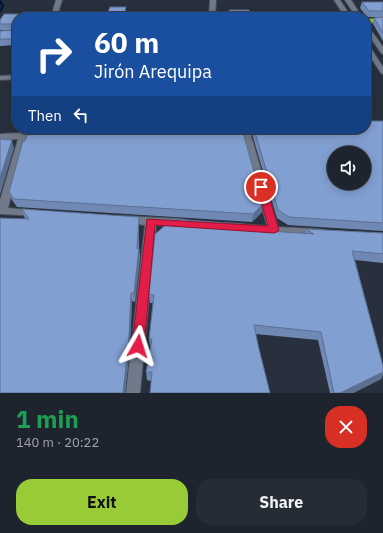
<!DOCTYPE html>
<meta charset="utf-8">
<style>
:root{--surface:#1e242e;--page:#262c36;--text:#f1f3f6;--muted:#a1a4aa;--line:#3c414a;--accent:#99cb36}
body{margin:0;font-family:"IBM Plex Sans",sans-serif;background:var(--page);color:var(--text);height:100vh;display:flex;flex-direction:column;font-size:15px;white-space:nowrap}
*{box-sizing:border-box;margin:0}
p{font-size:13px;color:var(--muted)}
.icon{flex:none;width:22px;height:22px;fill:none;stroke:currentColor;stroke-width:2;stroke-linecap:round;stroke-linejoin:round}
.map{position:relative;height:393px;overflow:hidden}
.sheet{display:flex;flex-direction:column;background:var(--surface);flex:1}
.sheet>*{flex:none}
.banner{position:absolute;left:12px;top:12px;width:359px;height:122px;border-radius:16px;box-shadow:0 2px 10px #0003,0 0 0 1px var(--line);background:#1a4fa0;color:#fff;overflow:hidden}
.tools{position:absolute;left:327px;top:146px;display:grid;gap:8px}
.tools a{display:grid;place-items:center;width:44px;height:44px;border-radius:50%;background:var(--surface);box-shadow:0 2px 10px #0003,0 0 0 1px var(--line);font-size:20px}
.pin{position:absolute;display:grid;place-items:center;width:34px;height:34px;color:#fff;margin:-17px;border:2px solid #fff;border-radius:50%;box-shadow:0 1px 4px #0007}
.me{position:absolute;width:44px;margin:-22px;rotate:6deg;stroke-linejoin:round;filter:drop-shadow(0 0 3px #0008)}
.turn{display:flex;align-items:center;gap:14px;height:84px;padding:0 16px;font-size:18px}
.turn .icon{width:52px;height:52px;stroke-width:2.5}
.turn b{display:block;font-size:28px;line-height:34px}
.then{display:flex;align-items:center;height:38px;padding:0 16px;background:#0003;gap:8px;font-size:15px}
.round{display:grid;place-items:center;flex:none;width:42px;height:42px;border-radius:16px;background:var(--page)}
.headline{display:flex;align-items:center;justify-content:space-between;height:68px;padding:0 16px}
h1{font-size:24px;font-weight:700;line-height:30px;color:#1e9e55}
.action{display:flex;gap:8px;margin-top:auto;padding:8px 16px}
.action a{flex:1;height:46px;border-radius:16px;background:var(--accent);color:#111;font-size:16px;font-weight:700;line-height:46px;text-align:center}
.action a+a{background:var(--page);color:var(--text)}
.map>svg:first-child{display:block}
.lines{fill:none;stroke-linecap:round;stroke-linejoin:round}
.stream{stroke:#04173f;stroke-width:2.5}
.minor-casing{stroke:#474e59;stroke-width:2}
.highway-casing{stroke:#474e59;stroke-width:2}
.minor{fill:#717a8a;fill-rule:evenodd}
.highway{fill:#91bc45;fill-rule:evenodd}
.wall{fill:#7089b4}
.shaded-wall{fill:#5b6f92}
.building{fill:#829fd1;stroke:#5b6f92;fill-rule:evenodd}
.route{fill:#e11d48;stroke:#92132f}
</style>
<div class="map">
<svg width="383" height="393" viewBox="0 0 383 393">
<rect width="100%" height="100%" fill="#28303d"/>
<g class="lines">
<!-- stream -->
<path class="stream" d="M0 1 3 6 0 11"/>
<!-- minor casing -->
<g class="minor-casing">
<path id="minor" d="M56 0H62L57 17H51Z
M210 0H216L215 17H209Z
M334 0H340L351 17H345Z
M345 0H351L362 17H356Z
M366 25 368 26 383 47V54L381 53 366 31Z
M366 43 368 44 383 67V74L381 73 366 50Z
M17 75V79L0 80V76Z
M21 129H27L28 133 40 132 44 135 40 138H26L8 208 40 211 41 213 36 216 0 214V200L18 139 0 140V134L19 133Z
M241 129H249L278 227 319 229 323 230 324 233 323 236 319 237 225 230 224 227 225 224 229 223 267 226Z
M126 216 182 219 186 220 187 223 186 226 182 227 156 225 140 393H126L145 225 122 223 121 220 122 217Z"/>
</g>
<!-- highway casing -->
<g class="highway-casing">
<path id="highway" d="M383 18V22L366 23V19Z"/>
</g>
<!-- minor -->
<use href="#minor" class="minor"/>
<!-- highway -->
<use href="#highway" class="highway"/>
</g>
<!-- wall -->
<path class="wall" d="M362 2H383V17H367L360 8Z
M31 14V16L17 17V45L0 46V31L16 30H0V20Z
M383 17V41L373 24 374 18Z
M383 121V231L288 225 277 218 252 134V129H366Z
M9 192 262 212 252 222 17 207 12 200Z
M22 209 139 225V248L140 257 135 302 132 301 130 346 125 393H0L25 219Z
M242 224V230L305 234 306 229 383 233V263L355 260 383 366V374L381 379 353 393H330L318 340 256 334 151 381 147 380 146 372 151 347H150L149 339 153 303H150L149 294Z"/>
<!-- shaded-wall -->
<path class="shaded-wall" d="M126 7V17H123Z
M12 140 14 148 0 195V178Z
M263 204 262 212 252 222 253 214Z
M139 217V225L138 252 139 248 140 257 135 302 134 293 137 249Z
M242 224V233L237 229Z
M131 293 132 301 130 346 125 393H123Z
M383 372V374L381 379 353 393H340Z"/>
<!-- building -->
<path class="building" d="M362 2H383V11H369Z
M110 7H126L123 17H106Z
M229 10H249L251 17H231Z
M4 14H31L30 16H41L40 17H17V39H0V31L16 30 17 24H0V20Z
M383 17V33L374 18Z
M366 121H383V223L289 217 278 210 254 129H366ZM334 153H364V183H334Z
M105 129H242L263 204 253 214 14 199 9 192 23 141H25L27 135 105 130Z
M0 139 12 140 0 178Z
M22 209 139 217 137 249 139 248 134 293H131L129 338 123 393H0V218L29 219Z
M173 219 242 224 237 229 314 234 306 229 383 233V254L352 251 383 366V372L340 393H334L321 332 254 325 259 349 270 393H150L152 372H146L152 339H149L154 295 149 294 155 234Z"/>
<!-- route -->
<path class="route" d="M261 184 266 187 279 230 277 232 274 233 155 225 144 346 142 350 138 352 134 350 132 346 147 219 268 226 257 187Z"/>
</svg>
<div class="tools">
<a><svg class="icon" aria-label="sound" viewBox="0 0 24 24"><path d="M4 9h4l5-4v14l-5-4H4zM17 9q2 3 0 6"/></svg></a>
</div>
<div class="pin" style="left:261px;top:187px;background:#d93025"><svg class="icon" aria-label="arrive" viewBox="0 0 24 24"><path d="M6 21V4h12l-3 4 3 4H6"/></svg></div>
<svg class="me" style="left:138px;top:346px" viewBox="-20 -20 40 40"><path d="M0-17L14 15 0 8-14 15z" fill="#e11d48" stroke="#fff" stroke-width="4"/></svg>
<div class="banner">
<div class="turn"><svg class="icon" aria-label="right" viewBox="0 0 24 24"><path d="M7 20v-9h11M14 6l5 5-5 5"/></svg><div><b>60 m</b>Jirón Arequipa</div></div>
<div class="then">Then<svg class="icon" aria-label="left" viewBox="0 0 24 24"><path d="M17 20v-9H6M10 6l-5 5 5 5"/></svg></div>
</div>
</div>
<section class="sheet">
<div class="headline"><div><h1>1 min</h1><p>140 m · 20:22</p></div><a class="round" style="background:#d93025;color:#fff"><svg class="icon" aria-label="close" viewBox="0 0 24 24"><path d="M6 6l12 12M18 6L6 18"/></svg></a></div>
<div class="action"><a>Exit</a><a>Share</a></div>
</section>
